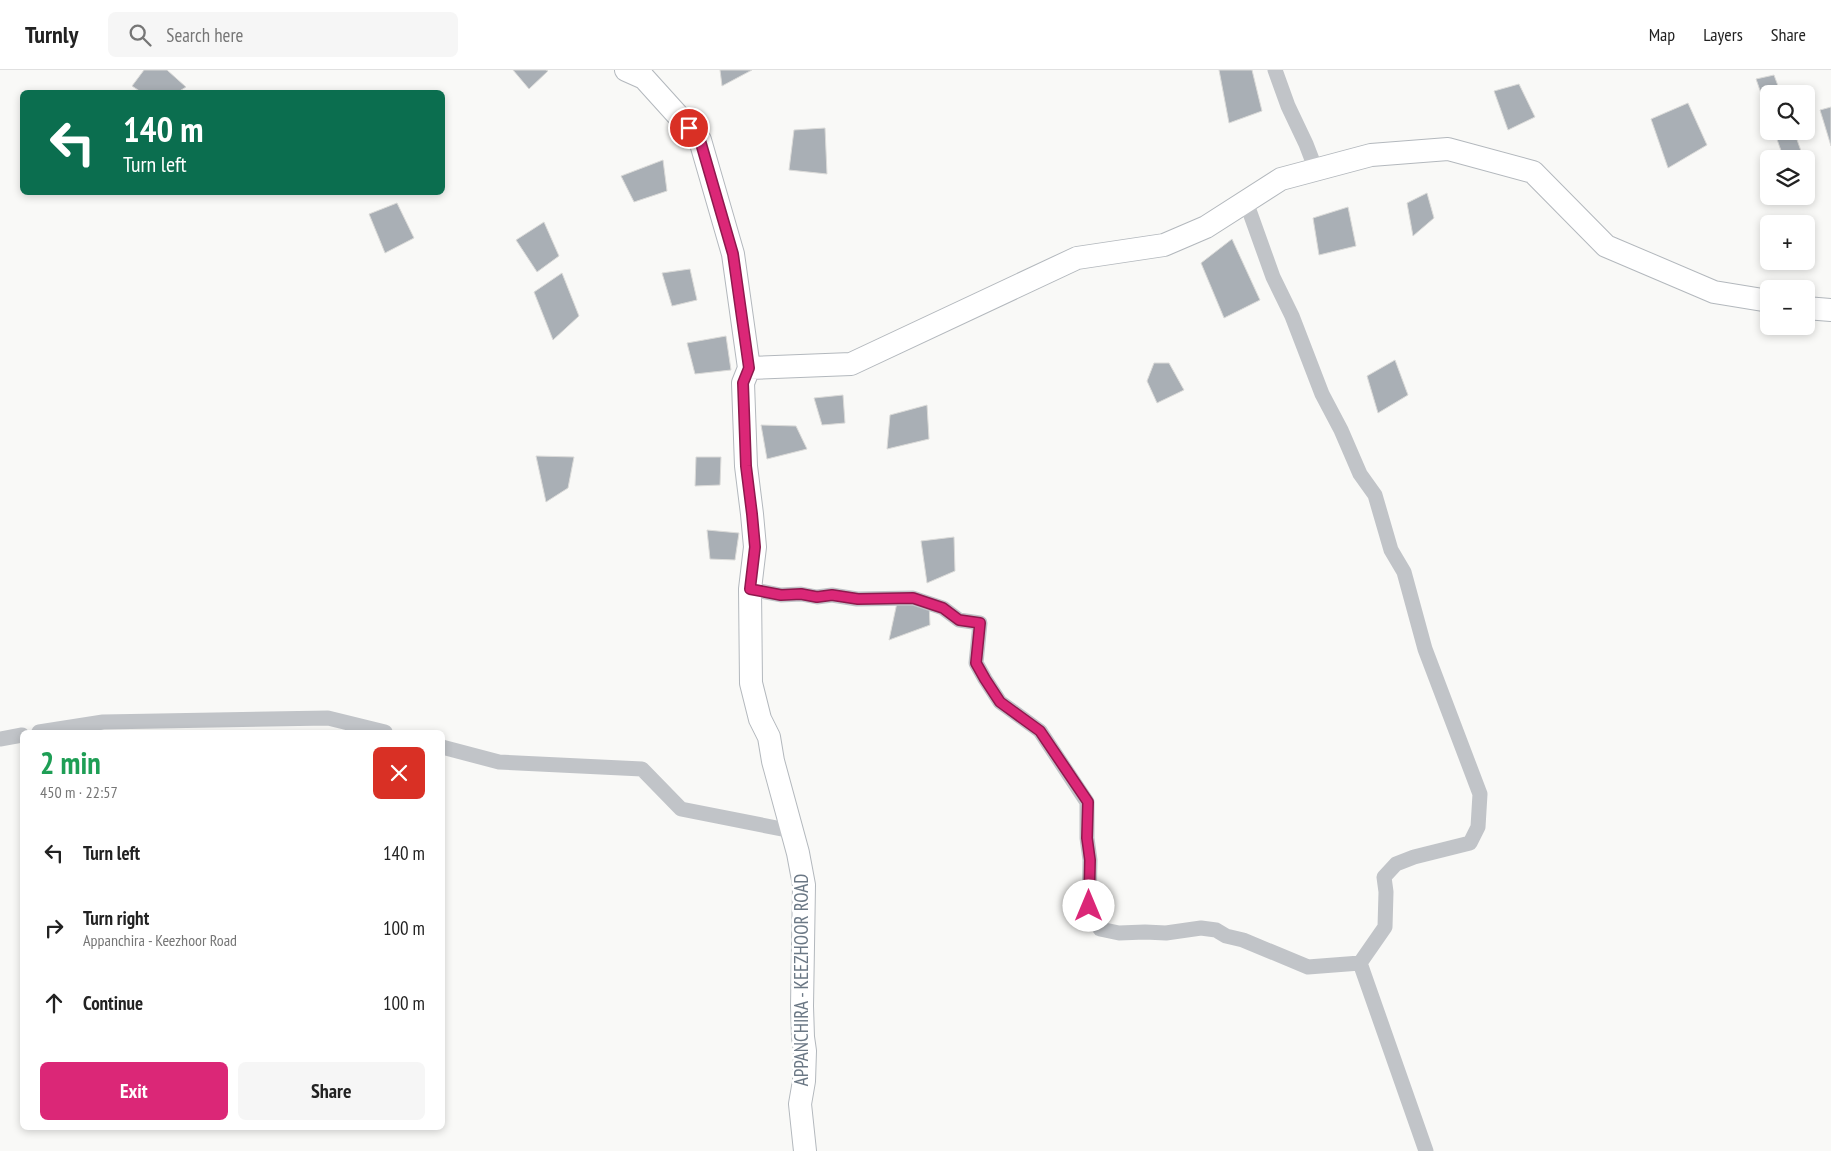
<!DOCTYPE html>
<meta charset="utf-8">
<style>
:root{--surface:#fff;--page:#f6f6f6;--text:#222;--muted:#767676;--line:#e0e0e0;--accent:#db2777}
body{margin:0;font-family:"PT Sans Narrow",sans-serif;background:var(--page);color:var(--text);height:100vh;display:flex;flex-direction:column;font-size:19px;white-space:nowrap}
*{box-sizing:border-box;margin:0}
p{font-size:16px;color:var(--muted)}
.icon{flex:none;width:28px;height:28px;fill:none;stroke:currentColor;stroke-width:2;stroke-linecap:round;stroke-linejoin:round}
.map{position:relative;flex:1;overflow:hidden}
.details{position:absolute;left:20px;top:660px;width:425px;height:400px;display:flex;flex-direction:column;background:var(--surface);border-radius:8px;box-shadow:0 2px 8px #0003}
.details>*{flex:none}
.hud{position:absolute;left:20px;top:20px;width:425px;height:105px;border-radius:8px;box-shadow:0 2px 8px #0003;background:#0b6e4f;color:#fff;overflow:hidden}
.fabs{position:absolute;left:1760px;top:15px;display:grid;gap:10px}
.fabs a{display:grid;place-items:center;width:55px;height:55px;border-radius:8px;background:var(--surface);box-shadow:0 2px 8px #0003;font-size:25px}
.pin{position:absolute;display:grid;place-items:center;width:42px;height:42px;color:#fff;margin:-21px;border:2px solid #fff;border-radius:50%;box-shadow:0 1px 5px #0007}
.me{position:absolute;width:55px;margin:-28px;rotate:0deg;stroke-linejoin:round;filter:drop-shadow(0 0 4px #0008)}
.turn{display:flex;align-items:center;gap:18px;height:105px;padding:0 20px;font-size:22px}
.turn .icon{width:65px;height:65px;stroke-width:2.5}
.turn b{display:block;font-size:35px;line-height:42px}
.round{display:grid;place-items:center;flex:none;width:52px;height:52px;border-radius:8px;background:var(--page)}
.overview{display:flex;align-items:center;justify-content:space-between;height:85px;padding:0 20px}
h1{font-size:30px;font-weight:700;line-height:38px;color:#1e9e55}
.cta{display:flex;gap:10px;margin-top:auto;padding:10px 20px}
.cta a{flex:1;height:58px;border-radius:8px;background:var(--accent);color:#fff;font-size:20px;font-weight:700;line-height:58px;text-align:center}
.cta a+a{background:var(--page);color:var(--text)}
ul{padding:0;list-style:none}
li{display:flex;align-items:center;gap:15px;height:75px;padding:0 20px}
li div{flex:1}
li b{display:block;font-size:19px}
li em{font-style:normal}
header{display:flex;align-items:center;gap:30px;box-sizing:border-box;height:70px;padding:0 25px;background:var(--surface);border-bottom:1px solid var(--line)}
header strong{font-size:24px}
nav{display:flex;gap:28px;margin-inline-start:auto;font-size:18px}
.search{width:350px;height:45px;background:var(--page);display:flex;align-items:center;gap:12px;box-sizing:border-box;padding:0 18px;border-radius:8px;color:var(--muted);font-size:19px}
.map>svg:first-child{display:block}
.building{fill:#a9afb5;stroke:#dbdbd9}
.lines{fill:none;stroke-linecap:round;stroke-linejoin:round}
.secondary-casing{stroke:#b3b8bd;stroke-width:24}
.street{stroke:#c1c4c8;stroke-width:15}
.secondary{stroke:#fff;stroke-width:22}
.route-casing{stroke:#8e194d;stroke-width:12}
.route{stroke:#db2777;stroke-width:9}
.labels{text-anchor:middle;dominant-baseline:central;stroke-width:5;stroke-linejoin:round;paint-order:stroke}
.street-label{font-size:19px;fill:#6b7885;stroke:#fff}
</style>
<header>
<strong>Turnly</strong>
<div class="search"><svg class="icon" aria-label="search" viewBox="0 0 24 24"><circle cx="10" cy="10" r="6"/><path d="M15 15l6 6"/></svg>Search here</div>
<nav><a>Map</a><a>Layers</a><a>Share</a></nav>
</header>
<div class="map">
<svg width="1831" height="1081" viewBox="0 0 1831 1081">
<rect width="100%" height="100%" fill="#f9f9f7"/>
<!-- building -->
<path class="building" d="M144 0H167L186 17 178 22H141L132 16Z
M513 0H546L548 1 529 19Z
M720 0H752L722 16Z
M1219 0H1252L1262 41 1229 53Z
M1774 5 1781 24H1769V46L1756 9Z
M1519 14 1535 47 1508 60 1494 21Z
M1688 33 1707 75 1668 98 1651 49Z
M1831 37V76L1820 40Z
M825 58 827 104 789 100 794 60Z
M1774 61H1794L1802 84 1798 89H1784Z
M663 90 667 121 634 132 621 106Z
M1427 123 1434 148 1413 166 1407 133Z
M397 133 414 168 385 183 369 144Z
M1348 137 1356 176 1319 185 1313 148Z
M544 152 559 186 537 202 516 170Z
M1232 169 1260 230 1224 248 1201 193Z
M690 199 697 230 672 236 662 203Z
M562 203 579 246 553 270 534 222Z
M726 266 731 300 695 304 687 273Z
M1395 290 1408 325 1378 343 1367 306Z
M1154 293H1169L1184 320 1157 333 1147 311Z
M843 325 845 353 822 355 814 328Z
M927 335 929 369 887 379 890 345Z
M761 355 796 356 807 379 767 389Z
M536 386 574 387 568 418 546 432Z
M696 387H721L720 415 695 416Z
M707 460 739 463 735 490 710 489Z
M954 467 955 501 927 513 921 471Z
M898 528 929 533 930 555 889 570Z"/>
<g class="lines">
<!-- secondary casing -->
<g class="secondary-casing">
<path id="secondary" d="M626 0 644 8 700 70 733 184 749 298 743 313 746 396 752 444 755 477 750 519 751 613 760 649 769 667 773 691 798 783 804 815 802 936 803 967 805 981 804 1011 800 1034 805 1081
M1806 238 1831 240
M749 298 851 294 1077 188 1164 175 1206 157 1281 109 1371 85 1448 79 1533 102 1606 176 1714 222 1769 231"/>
</g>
<!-- street -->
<path class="street" d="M1275 0 1288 36 1306 74 1316 100
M750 519 781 525 801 524 817 527 832 525 857 529 913 528 943 538 959 550 980 553 976 593 985 609 1000 632 1040 661 1087 732V768L1090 790 1089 836 1100 859 1119 863 1145 862 1166 863 1201 858 1216 860 1226 866 1243 870 1308 897 1360 893 1385 857 1386 822 1384 807 1396 794 1414 787 1470 773 1478 757 1480 724 1425 579 1404 502 1391 480 1375 425 1360 404 1341 360 1322 324 1292 246 1273 207 1249 140 1245 132
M39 662 103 652 328 648 385 662
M0 669 22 665
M442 677 499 692 642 699 681 739 792 761
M1360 893 1426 1081"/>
<!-- secondary -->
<use href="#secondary" class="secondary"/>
</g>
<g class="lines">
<!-- route casing -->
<g class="route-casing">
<path id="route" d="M689 58 700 70 733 184 749 298 743 313 746 396 752 444 755 477 750 519 781 525 801 524 817 527 832 525 858 529 913 528 943 538 959 550 980 553 976 593 985 609 1000 632 1040 661 1088 732 1087 768 1090 790 1089 836"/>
</g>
<!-- route -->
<use href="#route" class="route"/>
</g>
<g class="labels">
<!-- street labels -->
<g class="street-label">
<text transform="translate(801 910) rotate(-90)">APPANCHIRA - KEEZHOOR ROAD</text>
</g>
</g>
</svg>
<div class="fabs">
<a><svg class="icon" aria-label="search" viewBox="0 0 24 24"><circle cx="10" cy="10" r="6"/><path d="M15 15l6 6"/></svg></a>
<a><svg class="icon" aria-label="layers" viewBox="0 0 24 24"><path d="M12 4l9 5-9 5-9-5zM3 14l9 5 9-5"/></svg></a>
<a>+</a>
<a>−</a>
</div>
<div class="pin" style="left:689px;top:58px;background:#d93025"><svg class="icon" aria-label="arrive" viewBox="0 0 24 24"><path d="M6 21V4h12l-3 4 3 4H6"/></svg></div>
<svg class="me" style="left:1089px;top:836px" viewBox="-20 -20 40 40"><circle r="19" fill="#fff"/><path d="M0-13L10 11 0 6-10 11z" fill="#db2777"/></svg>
<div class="hud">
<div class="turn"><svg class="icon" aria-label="left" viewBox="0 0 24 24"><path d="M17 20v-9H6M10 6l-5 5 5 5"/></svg><div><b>140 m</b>Turn left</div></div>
</div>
<section class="details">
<div class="overview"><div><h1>2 min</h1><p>450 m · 22:57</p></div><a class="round" style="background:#d93025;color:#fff"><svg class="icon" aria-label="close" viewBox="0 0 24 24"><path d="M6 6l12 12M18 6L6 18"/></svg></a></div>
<ul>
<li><svg class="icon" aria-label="left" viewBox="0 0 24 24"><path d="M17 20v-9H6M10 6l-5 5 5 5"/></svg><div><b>Turn left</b></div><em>140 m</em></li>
<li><svg class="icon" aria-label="right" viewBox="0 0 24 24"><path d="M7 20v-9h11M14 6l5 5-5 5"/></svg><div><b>Turn right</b><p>Appanchira - Keezhoor Road</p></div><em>100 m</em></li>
<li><svg class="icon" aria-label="ahead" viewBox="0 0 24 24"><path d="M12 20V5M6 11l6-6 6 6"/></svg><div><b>Continue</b></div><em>100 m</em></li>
</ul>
<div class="cta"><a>Exit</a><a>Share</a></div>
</section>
</div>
